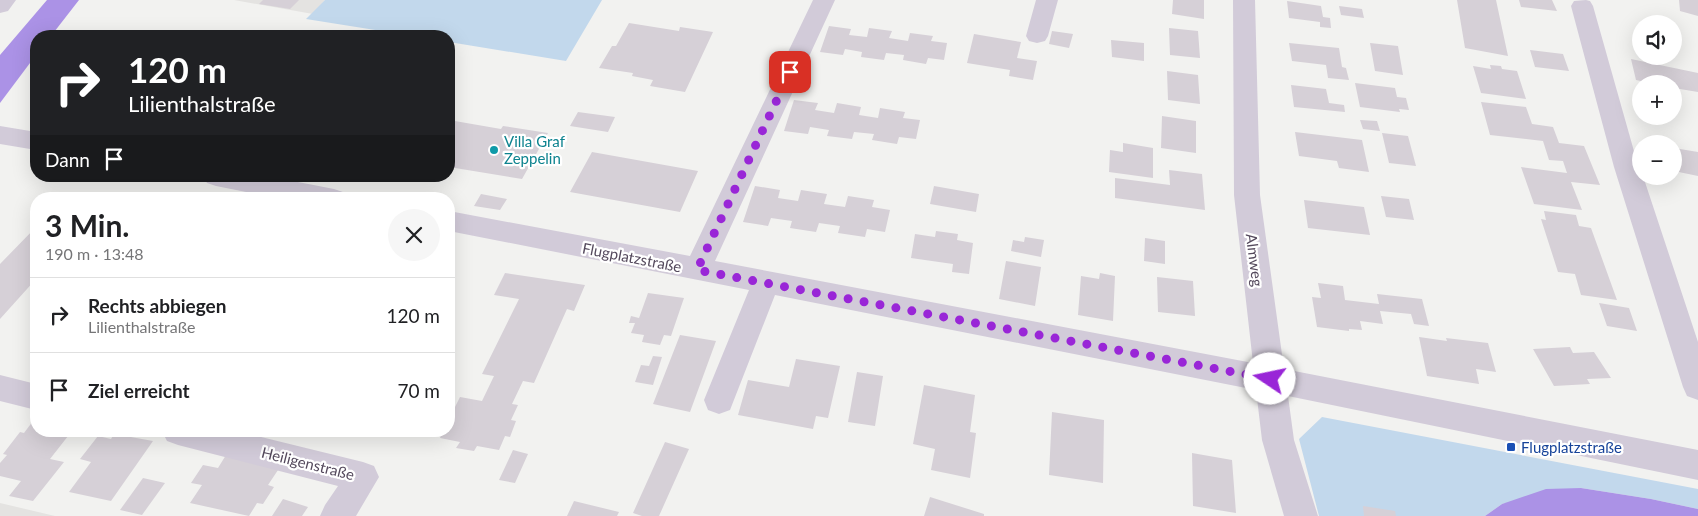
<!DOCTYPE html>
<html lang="de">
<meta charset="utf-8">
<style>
:root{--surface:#fff;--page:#f6f6f6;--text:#202124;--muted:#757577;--line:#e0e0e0}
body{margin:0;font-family:Lato,sans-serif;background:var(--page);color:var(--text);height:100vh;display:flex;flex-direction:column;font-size:19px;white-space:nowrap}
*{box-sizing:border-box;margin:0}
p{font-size:16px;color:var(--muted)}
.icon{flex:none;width:28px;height:28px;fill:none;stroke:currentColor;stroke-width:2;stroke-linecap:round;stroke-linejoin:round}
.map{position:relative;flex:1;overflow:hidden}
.side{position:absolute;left:30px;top:192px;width:425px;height:245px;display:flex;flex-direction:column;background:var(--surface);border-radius:20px;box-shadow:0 5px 20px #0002}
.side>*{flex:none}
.guide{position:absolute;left:30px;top:30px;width:425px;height:152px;border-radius:20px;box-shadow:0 5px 20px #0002;background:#202124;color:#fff;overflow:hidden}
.buttons{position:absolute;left:1632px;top:15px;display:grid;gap:10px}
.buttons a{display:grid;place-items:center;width:50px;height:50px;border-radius:50%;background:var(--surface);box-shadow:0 5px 20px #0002;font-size:25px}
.pin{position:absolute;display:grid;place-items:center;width:42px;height:42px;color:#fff;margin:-21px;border-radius:10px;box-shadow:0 2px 8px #0006}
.me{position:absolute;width:55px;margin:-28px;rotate:281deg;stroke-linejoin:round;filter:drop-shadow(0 0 4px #0008)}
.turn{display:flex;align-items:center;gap:18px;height:105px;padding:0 15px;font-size:22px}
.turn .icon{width:65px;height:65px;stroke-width:2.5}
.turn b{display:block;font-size:35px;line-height:42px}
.then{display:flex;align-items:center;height:48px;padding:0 15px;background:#0003;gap:10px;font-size:19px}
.round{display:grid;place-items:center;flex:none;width:52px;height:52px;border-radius:26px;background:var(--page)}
.overview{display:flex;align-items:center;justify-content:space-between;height:85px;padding:0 15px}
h1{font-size:30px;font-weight:700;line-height:38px}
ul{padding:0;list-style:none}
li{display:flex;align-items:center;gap:15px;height:75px;padding:0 15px;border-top:1px solid var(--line)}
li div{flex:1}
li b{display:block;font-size:19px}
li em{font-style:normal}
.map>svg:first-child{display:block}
.education{fill:#e4e3e1}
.green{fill:#c2d8ec}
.water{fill:#ab92e6}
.building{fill:#d6d0d7}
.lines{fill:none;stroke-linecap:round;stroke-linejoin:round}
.minor{fill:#d2cbd9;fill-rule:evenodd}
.route{stroke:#9926d7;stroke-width:9;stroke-dasharray:0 16.2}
.culture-dot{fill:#0f9aa8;stroke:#fff;stroke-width:2}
.transit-dot{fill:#1a4fb4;stroke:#fff;stroke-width:2}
.labels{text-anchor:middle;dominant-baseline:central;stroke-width:4.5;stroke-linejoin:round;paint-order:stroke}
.culture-label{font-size:15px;fill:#0d838f;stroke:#fff;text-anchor:start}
.street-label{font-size:15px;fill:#54495c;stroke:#fff}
.transit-label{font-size:15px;fill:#164399;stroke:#fff;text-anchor:start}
</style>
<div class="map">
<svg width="1698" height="516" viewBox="0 0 1698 516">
<rect width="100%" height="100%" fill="#f2f2f0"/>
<!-- education -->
<path class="education" d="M234 0H325L313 14Z
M0 503 55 516H0Z"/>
<!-- green -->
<path class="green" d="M325 0H602L566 61 449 42V36H413L306 19Z
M1322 417 1698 489V509L1651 499 1581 488 1502 504 1485 516H1319L1299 439Z"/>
<!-- water -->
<path class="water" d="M47 0H79L51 36H36V55L0 103V55Z
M1581 488 1651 499 1698 509V516H1485L1502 504 1546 489Z"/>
<!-- building -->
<path class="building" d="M263 0H299L290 9 259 4Z
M1173 0H1204V19L1172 14Z
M1457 0H1496L1508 56 1465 48Z
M1519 0H1552L1557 11 1521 7Z
M1679 0H1698V16L1680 11Z
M1287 1 1321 6 1323 17 1330 18 1331 28 1320 27V22L1289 18Z
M1339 6 1362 9 1364 18 1341 15Z
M629 23 679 31 680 27 713 32 685 92 650 86 653 80 632 76 633 73 599 68 612 46H616Z
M829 26 851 29 849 35 867 37 869 28 892 31 889 38 908 41 910 33 933 36 931 41 947 43 944 60 928 58 926 64 903 60 904 55 886 53 884 60 861 57 862 52 845 49 843 55 820 52Z
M1169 28 1198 31 1200 58 1170 55Z
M1052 31 1073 34 1069 48 1049 44Z
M974 34 1021 42 1017 58 1037 61 1033 80 1009 76 1010 70 967 63Z
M1111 40 1144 43V61L1112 57Z
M1289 43 1339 48 1342 67 1346 68 1349 80 1328 78 1326 65 1292 61Z
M1370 43 1398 46 1403 75 1375 71Z
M1530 50 1563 54 1569 71 1535 67Z
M1631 59 1698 73V92L1674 88V84H1655L1636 80Z
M1490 65 1501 66 1502 69 1517 71 1526 99 1481 93 1473 66 1491 69Z
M1167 71 1198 75 1200 104 1168 100Z
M1355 83 1395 88 1397 97 1406 98 1409 110 1399 109 1400 112 1360 107Z
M1291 85 1326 89 1329 103 1344 105 1345 112 1294 107Z
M794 100 818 103 815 110 834 113 837 103 861 107 859 115 878 118 880 108 905 112 903 118 920 120 916 139 899 137 897 144 872 140 874 134 854 132 852 139 827 136 829 130 810 127 808 134 784 131Z
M1481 102 1526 107 1532 124 1553 127 1559 143 1584 146 1600 185 1571 182 1582 210 1534 204 1521 167 1567 173 1563 161 1549 160 1543 141 1490 135Z
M578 112 615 117 608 132 570 126Z
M1162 116 1196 121V153L1161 148Z
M449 120 501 129 503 126 548 133 522 179 449 167Z
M1360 120 1377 121 1380 131 1363 129Z
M1295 132 1362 140 1369 172 1339 168 1337 161 1299 156Z
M1382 133 1408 136 1416 166 1389 163Z
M1123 143 1153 148V178L1109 172 1110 150 1123 152Z
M1674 148 1698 152V176L1674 171Z
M592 152 698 171 680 212 570 192Z
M1169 170 1202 174 1205 210 1115 198V178L1170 185Z
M755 186 780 190 778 198 798 201 801 190 827 194 824 204 845 207 848 196 874 200 872 207 890 210 885 232 867 229 865 237 838 233 840 226 819 223 816 232 790 228 792 221 771 218 768 226 743 222Z
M934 186 979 194 976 212 930 204Z
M481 194 507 199 500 210 474 206Z
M1381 196 1409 199 1414 220 1386 217Z
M1304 200 1364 207 1370 235 1308 228Z
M1544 211 1576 215 1579 226 1591 228 1617 300 1581 295 1575 274 1558 272 1541 219 1546 220Z
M36 227V279L0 319V264Z
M936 231 958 234 957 240 973 243 969 274 952 272 953 264 911 258 915 234 935 237Z
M1025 237 1044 240 1041 257 1011 251 1013 240 1024 242Z
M1145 238 1165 241V264L1144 261Z
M1006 261 1041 267 1035 306 999 299Z
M505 273 585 285 574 311 567 309 534 383 523 381 512 404 518 405 511 420 516 421 510 437 505 436 499 450 477 446 474 451 456 448 460 442 440 438 443 431H449V419L460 397 482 401 494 376 482 374 519 299 494 295Z
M1100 273 1115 276 1113 321 1078 315 1081 276 1099 279Z
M1157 277 1193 281 1195 316 1158 312Z
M1318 283 1343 286 1345 300 1379 304 1377 294 1422 299 1429 326 1414 324 1411 314 1380 311 1383 324 1360 321 1362 330 1349 329V331L1317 327 1312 297 1321 298Z
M648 293 684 298 671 336 664 335 660 345 642 342 644 335 631 333 635 323H629L631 316 639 318Z
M1599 303 1629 308 1637 331 1607 326Z
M680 335 716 341 690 412 653 404Z
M1419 337 1447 341 1446 338 1488 343 1496 372 1476 369 1479 384 1427 376Z
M1570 347 1573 353 1594 352 1611 378 1587 379 1590 384 1554 386 1533 349Z
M653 356 662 357 653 385 635 382 641 365 649 366Z
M796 359 840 366 828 418 816 416 813 429 738 415 748 380 789 387Z
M857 372 883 376 875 426 848 422Z
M924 385 975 395 970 432 976 433 970 478 931 470 935 449 913 444Z
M1052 412 1104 420 1103 483 1049 475Z
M36 417V431H72L50 459 64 462 33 501 9 496 21 481 0 476V463L7 455 3 454 20 432 24 433Z
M114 434 153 441 111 501 69 492 91 462 80 459 98 436 111 439Z
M665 442 689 449 659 516H642L633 513Z
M513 450 528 454 515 483 499 480Z
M1192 453 1232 460 1236 513 1193 506Z
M226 455 280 467 268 485 274 487 263 504 257 503 249 516 190 503 202 485 191 483 203 465 218 468Z
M143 478 165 483 142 515 120 510Z
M930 497 984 514V516H924Z
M283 499 308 507 302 516H272Z
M574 501 619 512 617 516H567Z
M1363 506 1395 511 1396 516H1364Z"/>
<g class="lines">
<!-- minor -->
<path class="minor" d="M0 0H16L8 11 0 13Z
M813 0H835L715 261 1253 363 1234 195 1233 0H1255L1260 195 1284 369 1698 450V480L1288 396 1294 440 1318 516H1284L1262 440 1256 390 775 295 730 410 719 414 708 410 704 400 749 290 449 231V211L690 256Z
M1036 0H1058L1048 36 1045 41 1037 43 1029 41 1026 36Z
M1586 0 1590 1 1593 6 1641 176H1643L1698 342V400L1687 396 1683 387 1614 167 1571 6 1574 1Z
M0 126 36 132V150L0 144Z
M203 176H267L334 189 343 192 347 199H282L216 186 207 183Z
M0 375 36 384V410L0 401Z
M162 431H237L363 462 374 466 379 477 356 516H320L325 505 338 486 178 445 167 441Z"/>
</g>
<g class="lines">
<!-- route -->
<path class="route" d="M790 72 697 270 1270 379"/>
</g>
<!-- markers -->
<circle class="culture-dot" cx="494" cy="150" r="5"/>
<rect class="transit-dot" x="1506" y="442" width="10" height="10" rx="2.5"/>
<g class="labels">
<!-- culture labels -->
<g class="culture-label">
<text x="504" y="141">Villa Graf<tspan x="504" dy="17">Zeppelin</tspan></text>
</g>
<!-- street labels -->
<g class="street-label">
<text transform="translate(632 257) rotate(11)">Flugplatzstraße</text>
<text transform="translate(1255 260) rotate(83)">Almweg</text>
<text transform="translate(308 463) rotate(14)">Heiligenstraße</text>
</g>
<!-- transit labels -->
<g class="transit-label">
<text x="1521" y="447">Flugplatzstraße</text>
</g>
</g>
</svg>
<div class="buttons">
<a><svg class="icon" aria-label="sound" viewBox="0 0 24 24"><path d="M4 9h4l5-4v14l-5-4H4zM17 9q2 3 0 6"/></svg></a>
<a>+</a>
<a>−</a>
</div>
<div class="pin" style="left:790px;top:72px;background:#d93025"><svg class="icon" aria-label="arrive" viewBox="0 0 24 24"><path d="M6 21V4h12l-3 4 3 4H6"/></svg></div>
<svg class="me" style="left:1270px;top:379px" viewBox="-20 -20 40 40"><circle r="19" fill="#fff"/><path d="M0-13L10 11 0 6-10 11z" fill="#9926d7"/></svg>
<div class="guide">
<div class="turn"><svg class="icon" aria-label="right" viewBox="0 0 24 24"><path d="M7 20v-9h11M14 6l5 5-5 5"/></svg><div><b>120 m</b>Lilienthalstraße</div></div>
<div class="then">Dann<svg class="icon" aria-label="arrive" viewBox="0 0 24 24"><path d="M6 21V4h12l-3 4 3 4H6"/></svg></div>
</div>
<section class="side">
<div class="overview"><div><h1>3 Min.</h1><p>190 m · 13:48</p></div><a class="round"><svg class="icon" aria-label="close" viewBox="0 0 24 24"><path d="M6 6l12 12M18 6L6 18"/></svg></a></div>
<ul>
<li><svg class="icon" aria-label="right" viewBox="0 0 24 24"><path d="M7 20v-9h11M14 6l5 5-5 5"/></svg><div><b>Rechts abbiegen</b><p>Lilienthalstraße</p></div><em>120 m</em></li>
<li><svg class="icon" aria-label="arrive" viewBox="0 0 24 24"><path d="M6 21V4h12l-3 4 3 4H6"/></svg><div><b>Ziel erreicht</b></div><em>70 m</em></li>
</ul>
</section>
</div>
